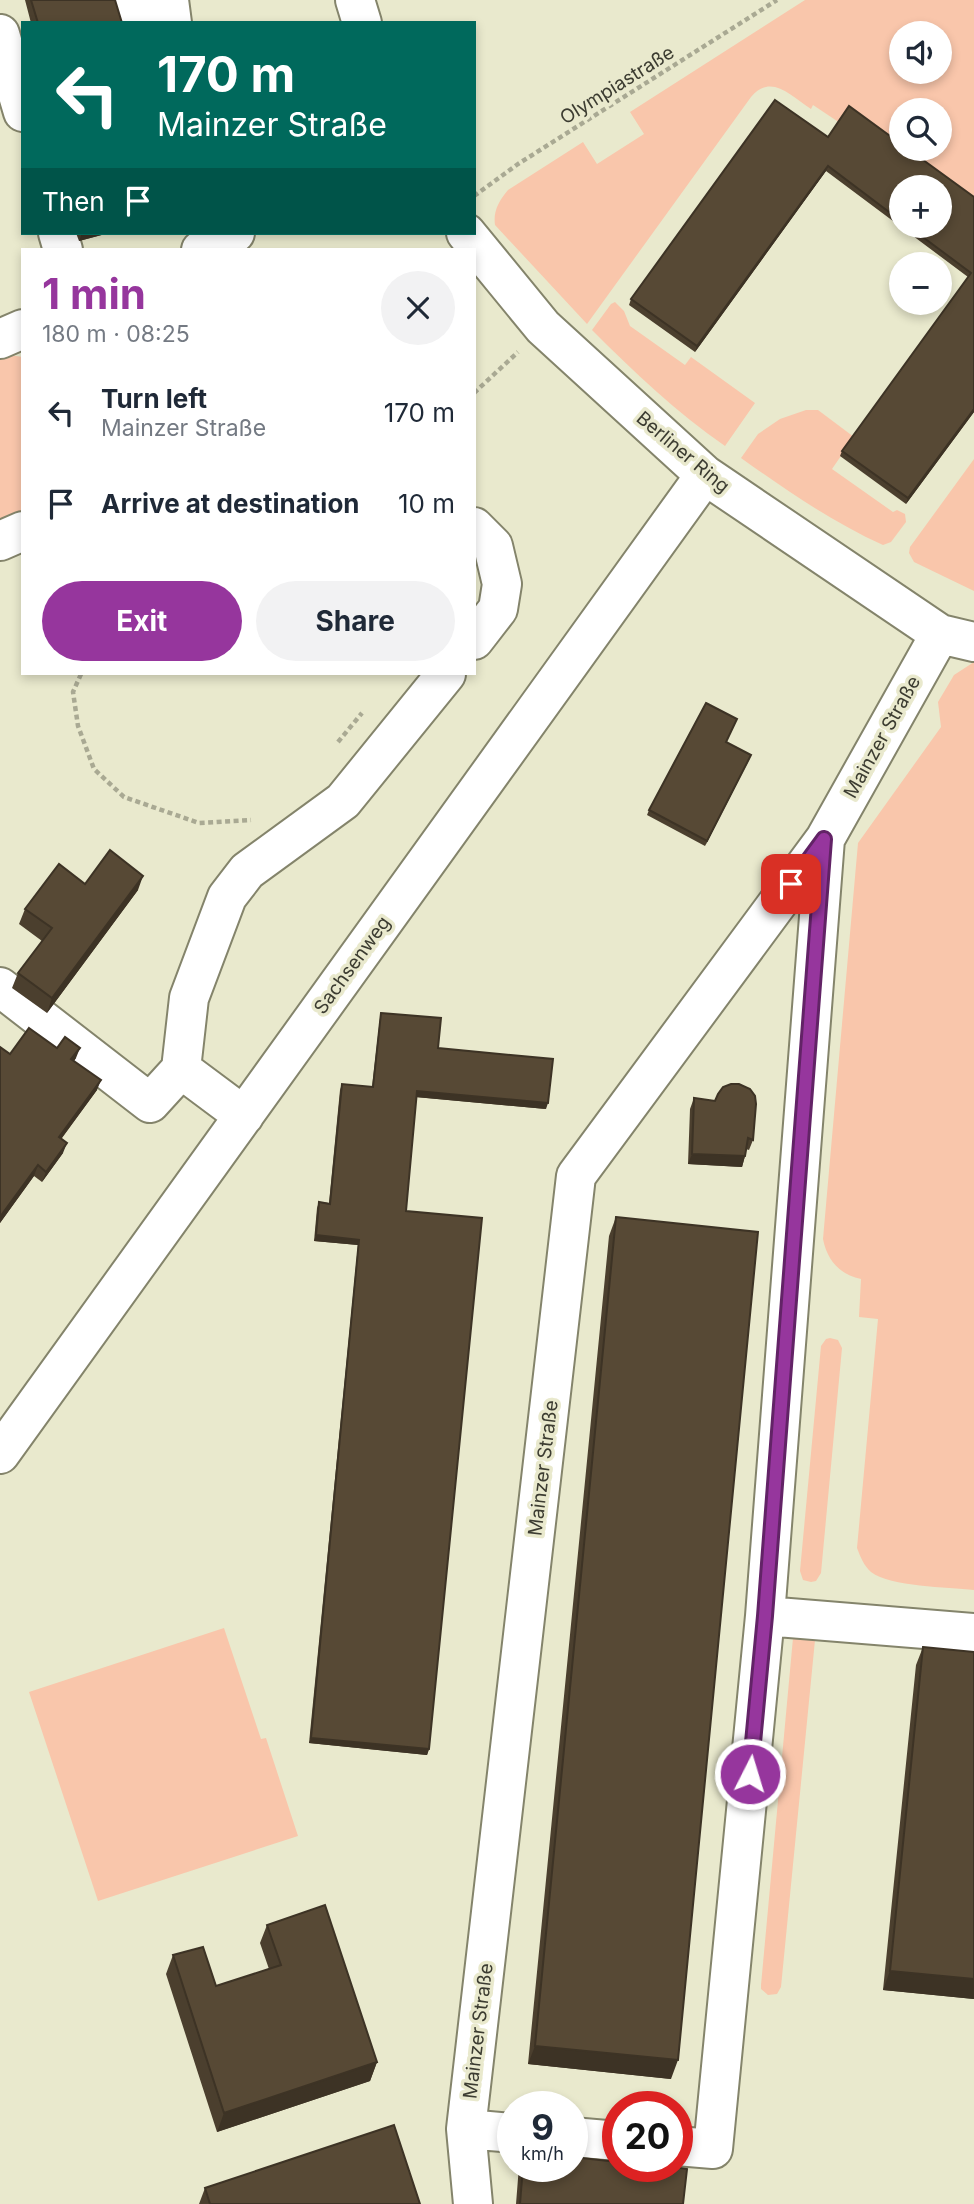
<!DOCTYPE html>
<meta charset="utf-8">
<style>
:root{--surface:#fff;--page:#f2f2f3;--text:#1f2937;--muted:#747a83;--accent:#96369d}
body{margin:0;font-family:Inter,sans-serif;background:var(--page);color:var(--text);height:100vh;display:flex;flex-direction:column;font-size:26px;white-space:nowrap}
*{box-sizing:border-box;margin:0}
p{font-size:23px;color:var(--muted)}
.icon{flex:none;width:38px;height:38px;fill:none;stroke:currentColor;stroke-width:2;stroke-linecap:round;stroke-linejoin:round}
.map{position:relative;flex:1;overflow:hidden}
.sheet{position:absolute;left:21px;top:248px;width:455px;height:427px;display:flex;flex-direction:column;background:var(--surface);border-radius:0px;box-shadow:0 4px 10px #0003}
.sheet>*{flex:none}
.top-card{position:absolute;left:21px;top:21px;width:455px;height:214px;border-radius:0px;box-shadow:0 4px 10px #0003;background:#00695c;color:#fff;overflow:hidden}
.fabs{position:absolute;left:889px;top:21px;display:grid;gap:14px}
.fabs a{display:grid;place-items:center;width:63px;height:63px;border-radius:50%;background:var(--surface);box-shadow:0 4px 10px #0003;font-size:35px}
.speed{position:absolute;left:497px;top:2091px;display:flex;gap:14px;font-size:35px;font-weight:700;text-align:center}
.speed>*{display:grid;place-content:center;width:91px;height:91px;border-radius:50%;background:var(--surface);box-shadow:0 4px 10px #0003;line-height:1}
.speed small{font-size:18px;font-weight:400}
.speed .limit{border:10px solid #d22;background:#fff;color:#111}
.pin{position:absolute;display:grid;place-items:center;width:60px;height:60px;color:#fff;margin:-30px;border-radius:14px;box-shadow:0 4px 10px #0006}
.me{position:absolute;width:77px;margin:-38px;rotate:5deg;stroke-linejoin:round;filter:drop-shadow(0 0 5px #0008)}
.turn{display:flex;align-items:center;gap:24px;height:147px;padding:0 21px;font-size:32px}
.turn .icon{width:91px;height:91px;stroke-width:2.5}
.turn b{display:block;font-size:49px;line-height:60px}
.then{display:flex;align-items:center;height:66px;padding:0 21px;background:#0003;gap:14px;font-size:26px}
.round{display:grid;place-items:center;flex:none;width:74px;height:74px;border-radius:37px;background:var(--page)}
.headline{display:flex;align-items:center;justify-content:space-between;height:119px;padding:0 21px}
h1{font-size:42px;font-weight:700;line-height:52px;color:var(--accent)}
.button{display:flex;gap:14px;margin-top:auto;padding:14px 21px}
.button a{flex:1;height:80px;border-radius:42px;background:var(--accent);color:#fff;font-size:28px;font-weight:700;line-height:80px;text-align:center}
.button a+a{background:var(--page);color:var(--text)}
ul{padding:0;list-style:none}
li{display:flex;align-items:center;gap:21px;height:91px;padding:0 21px}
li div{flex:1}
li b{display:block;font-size:26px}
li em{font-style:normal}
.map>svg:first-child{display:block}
.green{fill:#f9c6ab;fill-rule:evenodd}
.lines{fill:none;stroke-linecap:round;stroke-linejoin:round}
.minor-casing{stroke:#84846b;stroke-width:42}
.path{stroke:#a9a993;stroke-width:4.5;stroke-dasharray:5 3.5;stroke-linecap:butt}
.minor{stroke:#fff;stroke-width:38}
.wall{fill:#4b3f2e;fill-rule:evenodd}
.shaded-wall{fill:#3d3325}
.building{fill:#574935;stroke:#3d3325;stroke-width:2}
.route-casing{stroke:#622366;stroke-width:18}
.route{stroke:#96369d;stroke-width:12}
.labels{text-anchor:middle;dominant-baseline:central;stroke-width:7;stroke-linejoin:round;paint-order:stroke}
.street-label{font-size:19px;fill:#3c3c31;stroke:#e9e9cd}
</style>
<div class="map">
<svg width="974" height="2204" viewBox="0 0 974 2204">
<rect width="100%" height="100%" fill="#e9e9cd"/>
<!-- green -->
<path class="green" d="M805 0H974V204L840 123 813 105 811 109C791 96 771 73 751 97L587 324 495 225C493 211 499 201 508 190L583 142 597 164 644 134 630 112ZM901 33H940V72H901ZM901 110H940V149H901Z
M615 302 624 311 630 326 685 365 691 357 755 403 725 446C676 412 634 372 592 330L611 304Z
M9 355 23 357V513L0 523V360Z
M806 410H818L854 437 832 469 893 512 897 510 905 514 906 522 891 542 883 545C832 522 786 490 741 458L758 434 780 419Z
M974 459V591L914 562 909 553 910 547Z
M974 662V1590C947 1587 891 1587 871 1572 864 1566 860 1556 857 1548L878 1319 859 1317 861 1279C840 1275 827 1260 823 1239L858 843 941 727 938 702 954 675Z
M830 1338 838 1340 842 1348 821 1573 816 1581 811 1582 803 1580 800 1571 821 1346 826 1339Z
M224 1628 261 1739 266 1738 298 1836 98 1901 29 1692Z
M813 1635 815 1640 781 1987 777 1994 768 1995 761 1989V1985L793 1638Z"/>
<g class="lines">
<!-- minor casing -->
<g class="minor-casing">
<path id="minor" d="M132 0 138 23
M169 0 172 23
M355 0 362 23
M0 34 23 112
M58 233 63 250
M466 233 543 327 705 475 940 634 974 642
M201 250 235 233
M0 339 23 329
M474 527 493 546 502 584 498 609 474 640
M0 541 23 531
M0 987 150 1103 181 1069 244 1116
M181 1069 189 998 227 897 247 871 343 801 446 674
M0 1454 705 475
M765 1616 974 1633
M466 2129 513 2133
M572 2137 618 2141
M677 2146 713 2149 765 1616 825 839 940 634
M473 2204 466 2129 576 1176 825 839"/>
</g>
<!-- path -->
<path class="path" d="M474 196 518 164 777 0
M474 393 518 352
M81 674 73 692 78 726 94 769 124 797 199 823 251 820
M338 742 362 713"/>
<!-- minor -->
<use href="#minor" class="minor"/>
</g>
<!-- wall -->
<path class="wall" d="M25 0H115L122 23H31Z
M828 137 974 197V412L906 504 840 456 842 451 968 277 826 171 695 352 629 305 631 299ZM901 187 940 226H901Z
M76 233H109L79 241Z
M737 719 726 742 751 755 705 846 647 815 649 810Z
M85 884 138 890 47 1013 12 988 18 973 42 941 19 924 25 909Z
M381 1013 438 1048 546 1109 416 1097 406 1211 429 1749 427 1755 309 1743 358 1245 314 1241 317 1208 319 1202 329 1203 340 1090 342 1084 372 1087 380 1018Z
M0 1047 10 1054 57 1048 76 1058 74 1061 97 1090 62 1138 63 1153 42 1182 34 1176 0 1223Z
M694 1098 753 1140 749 1150 746 1149 745 1156 742 1167 688 1164 690 1109Z
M616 1217 671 2079 528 2064 609 1236Z
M923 1647 974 1999 883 1990 916 1665Z
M267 1925 377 2062 370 2081 217 2132 166 1974 173 1955 216 1986 269 1969 260 1943Z
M519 2166H572L683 2204H516Z
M205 2188 420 2204H199Z"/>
<!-- shaded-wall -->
<path class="shaded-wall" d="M828 166 826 171 695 352 697 346Z
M82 233H109L79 241Z
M974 409V412L906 504 908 498Z
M751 755 749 760 705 846 707 841Z
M143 876 138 890 47 1013 52 998Z
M80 1048 76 1058 68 1069 71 1059Z
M101 1080 97 1090 55 1147 59 1137Z
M417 1091 548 1103 546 1109 415 1097Z
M67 1143 63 1153 42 1182 46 1172Z
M692 1154 745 1156 742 1167 688 1164Z
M38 1165 34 1176 0 1223V1217Z
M316 1235 359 1240 358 1245 314 1241Z
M311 1738 429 1749 427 1755 309 1743Z
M890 1971 974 1979V1999L883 1990Z
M535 2046 678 2060 671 2079 528 2064Z
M377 2062 370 2081 217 2132 224 2113Z"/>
<!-- building -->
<path class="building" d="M31 0H115L122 23H38Z
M775 100 828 137 849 106 901 144V149H908L974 197V409L908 498 842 451 971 273 908 226H940V187H901V221L828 166 697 346 631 299Z
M706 703 737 719 726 742 751 755 707 841 649 810Z
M110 850 143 876 52 998 18 973 52 928 25 909 59 864 85 884Z
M381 1013 441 1018 438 1048 553 1059 548 1103 417 1091 406 1211 482 1218 429 1749 311 1738 359 1240 316 1235 319 1202 330 1204 342 1084 373 1087Z
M29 1028 57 1048 65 1037 80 1048 71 1059 101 1080 59 1137 67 1143 46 1172 38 1165 0 1217V1047L10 1054Z
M731 1084H739L750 1089 755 1096 756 1104 753 1140 748 1138 745 1156 692 1154 694 1098 715 1101 718 1094 723 1087Z
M616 1217 758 1232 678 2060 535 2046Z
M923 1647 974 1652V1979L890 1971Z
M325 1905 377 2062 224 2113 173 1955 203 1947 216 1986 281 1965 267 1925Z
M394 2125 420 2204H210L205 2188Z
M572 2157 618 2162V2166H667L687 2169 683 2204H520L523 2166H572Z"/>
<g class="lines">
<!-- route casing -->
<g class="route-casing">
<path id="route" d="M750 1774 765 1616 824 839 791 884"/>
</g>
<!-- route -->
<use href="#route" class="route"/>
</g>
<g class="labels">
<!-- street labels -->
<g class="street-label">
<text transform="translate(617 85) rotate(-32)">Olympiastraße</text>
<text transform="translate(683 452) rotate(40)">Berliner Ring</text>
<text transform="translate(882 737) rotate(-61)">Mainzer Straße</text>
<text transform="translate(352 965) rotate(-54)">Sachsenweg</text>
<text transform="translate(543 1468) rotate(-83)">Mainzer Straße</text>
<text transform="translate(478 2031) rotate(-83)">Mainzer Straße</text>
</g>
</g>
</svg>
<div class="fabs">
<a><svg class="icon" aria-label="sound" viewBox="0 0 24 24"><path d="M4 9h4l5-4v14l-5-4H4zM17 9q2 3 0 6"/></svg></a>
<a><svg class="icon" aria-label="search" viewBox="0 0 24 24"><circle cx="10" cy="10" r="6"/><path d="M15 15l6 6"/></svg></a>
<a>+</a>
<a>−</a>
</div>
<div class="speed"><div>9<small>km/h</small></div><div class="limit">20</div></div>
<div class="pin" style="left:791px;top:884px;background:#d93025"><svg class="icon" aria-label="arrive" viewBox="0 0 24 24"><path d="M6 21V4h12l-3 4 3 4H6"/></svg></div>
<svg class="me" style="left:750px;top:1774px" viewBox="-20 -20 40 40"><circle r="17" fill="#96369d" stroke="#fff" stroke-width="3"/><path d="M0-11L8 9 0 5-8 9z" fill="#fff"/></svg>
<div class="top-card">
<div class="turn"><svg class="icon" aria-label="left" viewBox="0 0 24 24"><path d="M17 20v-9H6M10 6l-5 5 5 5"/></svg><div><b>170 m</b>Mainzer Straße</div></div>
<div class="then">Then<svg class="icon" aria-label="arrive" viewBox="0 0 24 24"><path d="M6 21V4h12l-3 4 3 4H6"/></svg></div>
</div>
<section class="sheet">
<div class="headline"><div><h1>1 min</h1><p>180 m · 08:25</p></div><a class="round"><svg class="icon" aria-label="close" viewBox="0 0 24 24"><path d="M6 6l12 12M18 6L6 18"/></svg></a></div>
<ul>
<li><svg class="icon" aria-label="left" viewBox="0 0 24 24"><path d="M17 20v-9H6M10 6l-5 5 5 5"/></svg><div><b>Turn left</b><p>Mainzer Straße</p></div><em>170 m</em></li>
<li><svg class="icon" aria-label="arrive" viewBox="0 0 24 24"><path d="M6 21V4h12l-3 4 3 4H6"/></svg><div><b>Arrive at destination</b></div><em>10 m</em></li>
</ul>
<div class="button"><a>Exit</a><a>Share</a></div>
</section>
</div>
